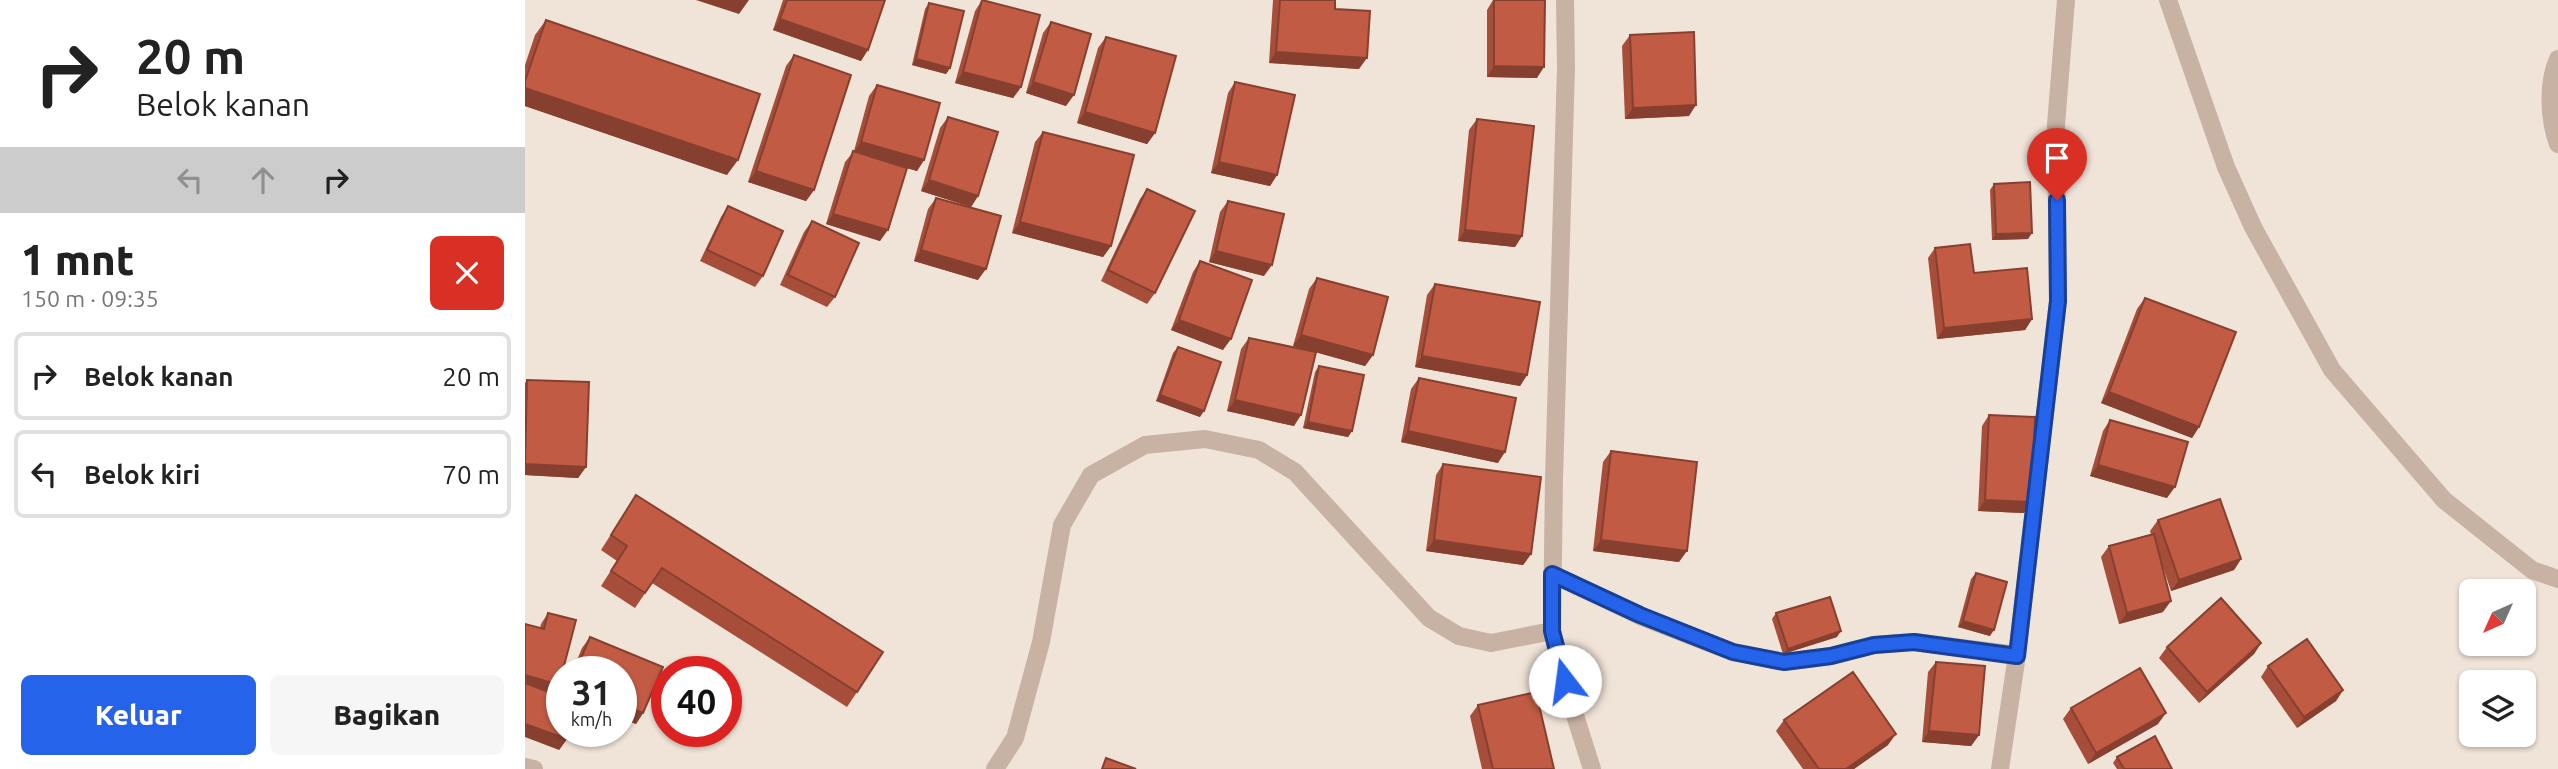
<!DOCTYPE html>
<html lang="id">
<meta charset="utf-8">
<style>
:root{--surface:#fff;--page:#f6f6f6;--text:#222;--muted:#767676;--line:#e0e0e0;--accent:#2563eb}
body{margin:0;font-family:Ubuntu,sans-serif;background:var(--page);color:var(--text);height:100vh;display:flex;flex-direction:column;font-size:26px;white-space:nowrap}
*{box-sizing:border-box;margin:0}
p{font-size:23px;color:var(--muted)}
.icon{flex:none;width:38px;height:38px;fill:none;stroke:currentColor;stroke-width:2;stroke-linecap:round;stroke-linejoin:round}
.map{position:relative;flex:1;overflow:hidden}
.details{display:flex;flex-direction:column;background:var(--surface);width:525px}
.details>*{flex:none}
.banner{background:#fff;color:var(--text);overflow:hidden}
.needle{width:46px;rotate:225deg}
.fabs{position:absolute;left:1934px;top:579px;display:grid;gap:14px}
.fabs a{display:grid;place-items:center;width:77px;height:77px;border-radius:10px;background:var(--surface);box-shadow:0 2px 5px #0004;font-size:35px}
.speed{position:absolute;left:21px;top:656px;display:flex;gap:14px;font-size:35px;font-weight:700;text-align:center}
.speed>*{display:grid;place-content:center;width:91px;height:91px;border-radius:50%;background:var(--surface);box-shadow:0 2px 5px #0004;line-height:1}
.speed small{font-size:18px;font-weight:400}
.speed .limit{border:10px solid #d22;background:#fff;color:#111}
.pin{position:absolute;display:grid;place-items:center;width:60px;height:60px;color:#fff;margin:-72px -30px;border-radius:50% 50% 50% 0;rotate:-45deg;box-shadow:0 0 7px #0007}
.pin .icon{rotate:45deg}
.me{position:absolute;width:77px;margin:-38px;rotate:345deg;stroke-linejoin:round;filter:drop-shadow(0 0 5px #0008)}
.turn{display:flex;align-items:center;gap:24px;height:147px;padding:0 21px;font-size:32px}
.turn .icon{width:91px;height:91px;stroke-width:2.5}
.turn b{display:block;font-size:49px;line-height:60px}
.lanes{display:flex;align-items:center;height:66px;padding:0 21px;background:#0003;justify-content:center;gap:35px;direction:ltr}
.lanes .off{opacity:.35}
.round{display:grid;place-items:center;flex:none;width:74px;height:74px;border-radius:10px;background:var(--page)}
.head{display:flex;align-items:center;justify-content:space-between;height:119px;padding:0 21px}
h1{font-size:42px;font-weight:800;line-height:52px}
.action{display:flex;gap:14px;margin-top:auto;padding:14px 21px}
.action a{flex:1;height:80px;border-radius:10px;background:var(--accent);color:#fff;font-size:28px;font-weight:800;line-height:80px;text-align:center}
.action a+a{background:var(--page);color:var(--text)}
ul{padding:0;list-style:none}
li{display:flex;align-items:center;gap:21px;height:88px;margin:0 14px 10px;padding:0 7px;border:4px solid var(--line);border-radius:10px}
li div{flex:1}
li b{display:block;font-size:26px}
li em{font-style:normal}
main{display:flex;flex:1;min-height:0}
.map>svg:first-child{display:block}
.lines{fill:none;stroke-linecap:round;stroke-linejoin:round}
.minor{stroke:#c7b2a4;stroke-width:18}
.tertiary{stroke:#c7b2a4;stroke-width:18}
.wall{fill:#a64e3a}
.shaded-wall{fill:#874030}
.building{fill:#c15b44;stroke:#874030;stroke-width:2}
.route-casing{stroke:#184099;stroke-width:18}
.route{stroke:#2563eb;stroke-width:12}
</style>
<main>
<section class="details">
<div class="banner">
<div class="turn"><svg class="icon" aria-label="right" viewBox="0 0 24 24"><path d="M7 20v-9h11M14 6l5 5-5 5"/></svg><div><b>20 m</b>Belok kanan</div></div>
<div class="lanes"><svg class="icon off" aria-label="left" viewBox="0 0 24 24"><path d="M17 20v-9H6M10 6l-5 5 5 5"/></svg><svg class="icon off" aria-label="ahead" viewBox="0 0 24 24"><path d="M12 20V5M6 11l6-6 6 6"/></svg><svg class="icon" aria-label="right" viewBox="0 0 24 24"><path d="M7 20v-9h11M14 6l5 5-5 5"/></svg></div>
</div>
<div class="head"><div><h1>1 mnt</h1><p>150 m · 09:35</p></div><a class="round" style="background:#d93025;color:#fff"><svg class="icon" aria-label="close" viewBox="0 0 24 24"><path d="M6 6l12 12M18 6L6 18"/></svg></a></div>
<ul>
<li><svg class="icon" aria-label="right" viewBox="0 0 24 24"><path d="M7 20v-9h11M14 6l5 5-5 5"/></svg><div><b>Belok kanan</b></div><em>20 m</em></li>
<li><svg class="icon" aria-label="left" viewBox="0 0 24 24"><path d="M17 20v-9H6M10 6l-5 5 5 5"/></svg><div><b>Belok kiri</b></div><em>70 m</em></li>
</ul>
<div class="action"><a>Keluar</a><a>Bagikan</a></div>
</section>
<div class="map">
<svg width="2033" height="769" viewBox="0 0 2033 769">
<rect width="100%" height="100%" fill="#f0e3d8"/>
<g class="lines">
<!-- minor -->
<path class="minor" d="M1027 574 1115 616 1208 652 1259 662 1306 656 1349 645 1389 642 1492 655
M0 767 9 769
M470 769 490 738 516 642 537 525 566 475 620 445 680 439 734 450 770 472 904 618 934 636 966 643 1027 631"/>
<!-- tertiary -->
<path class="tertiary" d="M1040 0 1041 67 1029 479 1027 631 1047 706 1067 769
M1643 0 1701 167 1728 227 1807 370 1919 500 2007 570 2033 579
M2033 59C2022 83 2024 120 2033 144
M1475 769 1492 655 1533 301 1531 125 1541 0"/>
</g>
<!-- wall -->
<path class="wall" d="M258 0H360L336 61 248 30Z
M457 0 496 87 488 98 430 83 450 11Z
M748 0H810V9L834 69 744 63Z
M968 0H1020L1012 78 962 77V10Z
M404 3 425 68 421 74 387 65 400 9Z
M21 20 202 175 0 106V65L10 35Z
M526 22 541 106 501 93 518 33Z
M1105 35 1164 116 1100 119 1097 46Z
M581 37 630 133 622 144 552 123 573 48Z
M269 55 289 190 281 201 223 182 261 66Z
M710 82 752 175 745 186 686 173 703 93Z
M352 85 399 160 392 171 382 168 355 241 301 224 320 162 329 151 344 96Z
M423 117 453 196 446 207 396 191 415 128Z
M952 119 997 236 990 247 933 241 944 130Z
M518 132 586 246 578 257 487 233 510 142Z
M1469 184 1503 239 1467 240 1465 190Z
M622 189 630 293 622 304 576 281 615 199Z
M411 198 453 280 389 261 403 209Z
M703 201 739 276 684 262 695 212Z
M203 206 238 276 230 287 175 261 196 217Z
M287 221 310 297 302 307 255 285 279 232Z
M1410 248 1449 273 1507 319 1500 330 1412 339 1403 258Z
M675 261 698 350 646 330 668 272Z
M792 278 848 355 840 366 791 352 769 426 702 411 716 349 724 338 788 352 768 346 784 289Z
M910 284 1002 375 995 386 890 367 902 295Z
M1620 298 1674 427 1667 438 1576 403 1612 309Z
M653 347 675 417 631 401 648 353Z
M794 366 827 431 823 437 778 428 790 372Z
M894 378 973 463 876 442 886 389Z
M2 380 61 467 53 478 0 475V383Z
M1464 415 1499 513 1453 511 1457 426Z
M1585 420 1642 498 1565 476 1578 431Z
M1086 451 1154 562 1068 551 1078 462Z
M918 464 1006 554 998 565 901 551 911 475Z
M111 495 332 692 322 707 127 583 110 608 76 586 92 561 76 550Z
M1633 520 1716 559 1709 570 1646 591 1637 564 1638 612 1594 624 1576 557 1584 546 1626 534 1625 531Z
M1451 573 1465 636 1433 627 1446 579Z
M23 613 28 693 42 739 34 750 15 628 16 624Z
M1251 613 1312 637 1258 654 1247 619Z
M65 637 138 667 118 713 111 724 96 718V672H47L57 648Z
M1736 643 1729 654 1674 703 1634 658 1642 647Z
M1411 662 1454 735 1446 746 1397 742 1403 672Z
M1743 666 1818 690 1811 701 1772 728 1736 677Z
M953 705 1029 769H957L945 716Z
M1546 708 1633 724 1563 764 1538 719Z
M1259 720 1363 745 1329 769H1278L1251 731Z
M1592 757 1647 769H1592L1588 763Z"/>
<!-- shaded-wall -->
<path class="shaded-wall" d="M171 0H224L214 14Z
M255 19 343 50 336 61 248 30Z
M751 52 842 58 834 69 744 63Z
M391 59 425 68 421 74 387 65Z
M969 66 1019 67 1012 78 962 77Z
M438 72 496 87 488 98 430 83Z
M508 82 549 95 541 106 501 93Z
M0 88 213 160 202 175 0 106Z
M1171 105 1164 116 1100 119 1108 108Z
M560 112 630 133 622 144 552 123Z
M336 142 399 160 392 171 328 153Z
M694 162 752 175 745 186 686 173Z
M231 171 289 190 281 201 223 182Z
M404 180 453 196 446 207 396 191Z
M308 214 363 230 355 241 301 224Z
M495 222 586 246 578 257 487 233Z
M940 230 997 236 990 247 933 241Z
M1507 233 1503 239 1467 240 1471 234Z
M396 250 461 269 453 280 389 261Z
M691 251 747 265 739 276 684 262Z
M1507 319 1500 330 1412 339 1419 328Z
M654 320 706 339 698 350 646 330Z
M776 335 848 355 840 366 768 346Z
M897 356 1002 375 995 386 890 367Z
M1584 392 1674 427 1667 438 1576 403Z
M635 395 679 411 675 417 631 401Z
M710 400 776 415 769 426 702 411Z
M783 422 827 431 823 437 778 428Z
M883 431 980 452 973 463 876 442Z
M0 464 61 467 53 478 0 475Z
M1573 465 1650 487 1642 498 1565 476Z
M1460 500 1507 502 1499 513 1453 511Z
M909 540 1006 554 998 565 901 551Z
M1076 540 1162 551 1154 562 1068 551Z
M1716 559 1709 570 1646 591 1654 580Z
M1646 601 1638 612 1594 624 1602 613Z
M1438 621 1469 630 1465 636 1433 627Z
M1316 631 1312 637 1258 654 1263 649Z
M1736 643 1729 654 1674 703 1682 692Z
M0 675 34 685 26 696 0 689Z
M1818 690 1811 701 1772 728 1779 717Z
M96 704 118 713 111 724 96 718Z
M1641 713 1633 724 1563 764 1571 753Z
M0 724 42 739 34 750 0 737Z
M1404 731 1454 735 1446 746 1397 742Z
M1371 734 1363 745 1329 769H1321Z"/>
<!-- building -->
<path class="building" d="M262 0H360L343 50 255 19Z
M457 0 515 15 496 87 438 72Z
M755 0H810V9L845 11 842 58 751 52Z
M969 0H1020L1019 67 969 66Z
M404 3 439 11 425 68 391 59Z
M21 20 235 94 213 160 0 88V81Z
M526 22 566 34 549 95 508 82Z
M1169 32 1171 105 1108 108 1105 35Z
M581 37 651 56 630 133 560 112Z
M269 55 326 75 289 190 231 171Z
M710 82 770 95 752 175 694 162Z
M352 85 415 103 399 160 336 142Z
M423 117 473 132 453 196 404 180Z
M952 119 1009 126 997 236 940 230Z
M518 132 609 155 586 246 495 222Z
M328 151 382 168 363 230 308 214Z
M1505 182 1507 233 1471 234 1469 184Z
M622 189 670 211 630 293 583 270Z
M411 198 476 216 461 269 396 250Z
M703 201 759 214 747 265 691 251Z
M203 206 258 231 238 276 182 250Z
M287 221 334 243 310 297 263 275Z
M1445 244 1449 273 1502 268 1507 319 1419 328 1410 248Z
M675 261 727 280 706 339 654 320Z
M792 278 863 297 848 355 776 335Z
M910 284 1015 302 1002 375 897 356Z
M1620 298 1711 332 1674 427 1584 392Z
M724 338 791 352 776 415 710 400Z
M653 347 696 362 679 411 635 395Z
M794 366 839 375 827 431 783 422Z
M894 378 991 398 980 452 883 431Z
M2 380 64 382 61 467 0 464Z
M1464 415 1510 417 1507 502 1460 500Z
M1585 420 1663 442 1650 487 1573 465Z
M1086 451 1172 462 1162 551 1076 540Z
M918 464 1016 477 1006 554 909 540Z
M111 495 358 652 332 692 137 568 120 593 86 571 102 546 86 535Z
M1695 499 1716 559 1654 580 1633 520Z
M1629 534 1646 601 1602 613 1584 546Z
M1451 573 1482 582 1469 630 1438 621Z
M1305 597 1316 631 1263 649 1251 613Z
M1696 598 1736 643 1682 692 1642 647Z
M23 613 51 620 34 685 0 675V624L19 629Z
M65 637 138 667 118 713 96 704V672H50Z
M1782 639 1818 690 1779 717 1743 666Z
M1411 662 1460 666 1454 735 1404 731Z
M1615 668 1641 713 1571 753 1546 708Z
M1328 672 1371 734 1321 769H1294L1259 720Z
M0 683 37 697V732H44L42 739 0 724Z
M1011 692 1029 769H968L953 705Z
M1630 736 1647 769H1599L1592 757Z
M581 758 611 769H577Z"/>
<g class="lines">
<!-- route casing -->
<g class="route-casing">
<path id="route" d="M1040 681 1027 631V574L1115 615 1208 652 1259 662 1306 656 1349 645 1389 642 1492 656 1533 301 1532 200"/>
</g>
<!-- route -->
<use href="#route" class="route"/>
</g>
</svg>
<div class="fabs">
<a><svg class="needle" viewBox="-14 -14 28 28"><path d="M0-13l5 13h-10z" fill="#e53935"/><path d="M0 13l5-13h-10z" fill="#767676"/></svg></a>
<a><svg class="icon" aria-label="layers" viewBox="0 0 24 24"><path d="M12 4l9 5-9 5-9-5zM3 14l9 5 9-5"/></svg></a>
</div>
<div class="speed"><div>31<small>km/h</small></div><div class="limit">40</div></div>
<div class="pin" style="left:1532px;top:200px;background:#d93025"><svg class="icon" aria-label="arrive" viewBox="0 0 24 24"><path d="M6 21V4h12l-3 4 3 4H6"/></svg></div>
<svg class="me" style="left:1040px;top:681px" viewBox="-20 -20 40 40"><circle r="19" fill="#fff"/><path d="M0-13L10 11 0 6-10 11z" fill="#2563eb"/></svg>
</div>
</main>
